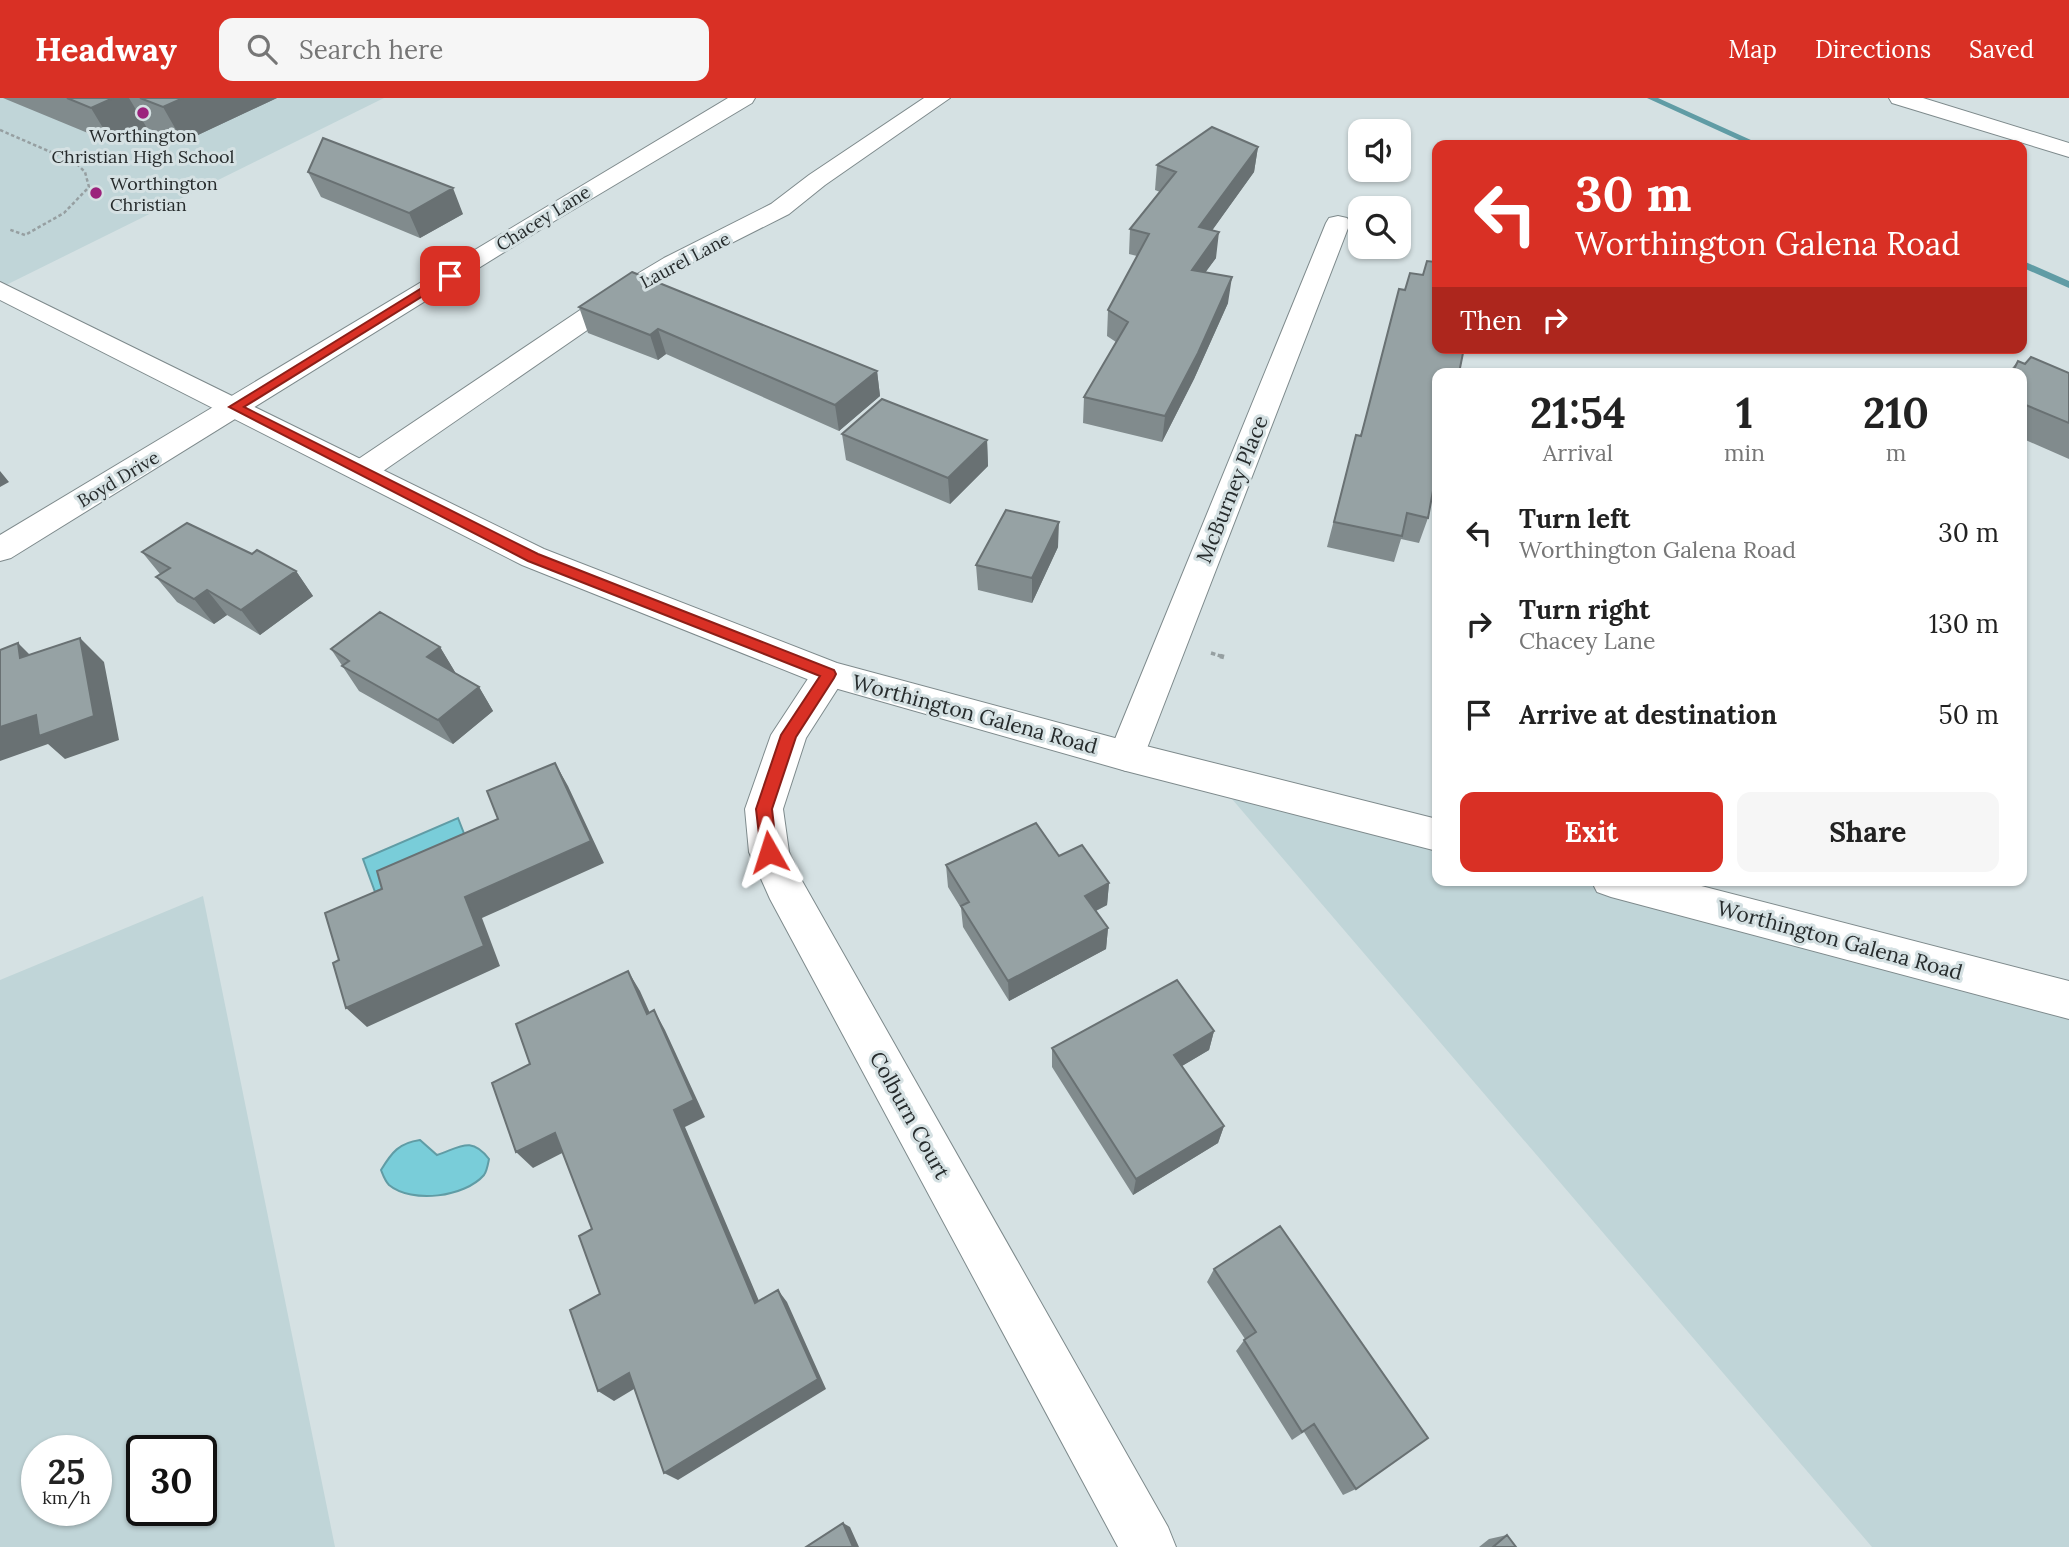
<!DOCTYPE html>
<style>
:root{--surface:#fff;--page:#f6f6f6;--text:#222;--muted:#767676;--accent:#d93025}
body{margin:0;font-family:Lora,serif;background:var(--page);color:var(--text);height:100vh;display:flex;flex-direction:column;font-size:26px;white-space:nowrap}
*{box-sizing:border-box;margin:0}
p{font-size:23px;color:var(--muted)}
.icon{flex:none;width:38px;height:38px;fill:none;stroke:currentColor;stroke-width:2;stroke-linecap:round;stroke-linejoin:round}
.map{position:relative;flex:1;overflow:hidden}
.panel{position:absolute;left:1432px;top:270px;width:595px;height:518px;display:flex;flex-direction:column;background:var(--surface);border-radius:14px;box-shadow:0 2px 5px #0004}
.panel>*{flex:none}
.top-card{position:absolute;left:1432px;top:42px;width:595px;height:214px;border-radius:14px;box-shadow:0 2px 5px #0004;background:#d93025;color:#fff;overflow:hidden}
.tools{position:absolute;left:1348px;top:21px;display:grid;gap:14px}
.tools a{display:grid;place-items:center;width:63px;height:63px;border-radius:14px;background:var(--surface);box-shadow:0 2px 5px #0004;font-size:35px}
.speed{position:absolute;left:21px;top:1337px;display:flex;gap:14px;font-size:35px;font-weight:700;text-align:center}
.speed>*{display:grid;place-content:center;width:91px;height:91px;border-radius:50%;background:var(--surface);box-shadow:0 2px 5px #0004;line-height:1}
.speed small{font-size:18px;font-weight:400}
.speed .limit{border:4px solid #111;border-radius:10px;background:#fff;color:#111}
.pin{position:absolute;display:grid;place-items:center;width:60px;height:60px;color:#fff;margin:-30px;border-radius:14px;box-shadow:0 4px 10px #0006}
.me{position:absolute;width:77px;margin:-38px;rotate:354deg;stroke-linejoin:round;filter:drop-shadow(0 0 5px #0008)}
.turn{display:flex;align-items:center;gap:24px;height:147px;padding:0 28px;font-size:32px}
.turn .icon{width:91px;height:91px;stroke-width:2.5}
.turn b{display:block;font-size:49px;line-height:60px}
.then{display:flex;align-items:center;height:66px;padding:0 28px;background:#0003;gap:14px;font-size:26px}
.eta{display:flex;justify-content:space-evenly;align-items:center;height:119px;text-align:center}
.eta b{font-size:42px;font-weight:700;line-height:49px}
.action{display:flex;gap:14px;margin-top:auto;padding:14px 28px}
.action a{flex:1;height:80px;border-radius:14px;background:var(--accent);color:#fff;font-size:28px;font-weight:700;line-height:80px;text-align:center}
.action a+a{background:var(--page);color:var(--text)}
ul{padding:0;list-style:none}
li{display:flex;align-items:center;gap:21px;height:91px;padding:0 28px}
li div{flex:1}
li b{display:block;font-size:26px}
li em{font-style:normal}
header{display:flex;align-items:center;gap:42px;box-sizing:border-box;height:98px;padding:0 35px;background:var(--accent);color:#fff}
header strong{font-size:33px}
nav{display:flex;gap:38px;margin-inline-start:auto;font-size:24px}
.search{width:490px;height:63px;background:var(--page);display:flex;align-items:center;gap:18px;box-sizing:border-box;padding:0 24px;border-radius:14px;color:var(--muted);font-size:26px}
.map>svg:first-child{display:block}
.built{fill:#c0d5d8;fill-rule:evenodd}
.water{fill:#79cdd9;stroke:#609ca5;stroke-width:2}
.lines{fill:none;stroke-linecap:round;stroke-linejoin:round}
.stream{fill:#609ca5;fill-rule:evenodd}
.minor-casing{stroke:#7e8a8c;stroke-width:2}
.tertiary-casing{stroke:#7e8a8c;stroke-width:2}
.path-far2{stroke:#969fa1;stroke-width:2.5;stroke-dasharray:3.5 2.5;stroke-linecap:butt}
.path-far1{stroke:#969fa1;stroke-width:3.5;stroke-dasharray:4.5 2.5;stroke-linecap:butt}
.path{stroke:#969fa1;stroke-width:4.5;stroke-dasharray:5 3.5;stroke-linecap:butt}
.minor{fill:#fff;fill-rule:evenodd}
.tertiary{fill:#fff;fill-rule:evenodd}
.wall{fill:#818b8d}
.shaded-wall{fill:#697173}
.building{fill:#96a2a4;stroke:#697173;stroke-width:2}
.route{fill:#d93025;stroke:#8d1f18;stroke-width:2}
.poi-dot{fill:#9b227c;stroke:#d5e1e3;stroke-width:2.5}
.labels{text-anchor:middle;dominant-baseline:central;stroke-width:6;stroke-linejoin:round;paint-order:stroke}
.far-poi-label{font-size:18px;fill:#262b2c;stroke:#d5e1e3}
.far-street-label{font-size:18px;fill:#262b2c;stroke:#d5e1e3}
.street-label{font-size:21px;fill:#262b2c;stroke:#d5e1e3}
</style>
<header>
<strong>Headway</strong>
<div class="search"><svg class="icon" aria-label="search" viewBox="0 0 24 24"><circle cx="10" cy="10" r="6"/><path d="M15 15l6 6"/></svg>Search here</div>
<nav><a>Map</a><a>Directions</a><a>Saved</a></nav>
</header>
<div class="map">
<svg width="2069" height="1449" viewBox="0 0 2069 1449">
<rect width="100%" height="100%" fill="#d5e1e3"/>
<!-- built -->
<path class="built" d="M0 0H384L0 190Z
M1214 680 1437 738V782H1608L2069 902V1449H1872Z
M203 798 335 1449H0V882ZM37 1353H96V1412H37ZM142 1353H201V1412H142Z"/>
<!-- water -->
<path class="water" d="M458 720 470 751 375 794 363 761Z
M420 1042 437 1057C461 1049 471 1038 489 1061 488 1066 487 1073 484 1077 465 1099 412 1106 389 1087 385 1083 383 1077 381 1072 392 1054 399 1045 420 1042Z"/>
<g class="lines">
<!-- stream -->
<path class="stream" d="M1647 0H1658L1762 47H1750Z
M2021 162 2069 183V190L2021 169Z"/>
<!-- minor casing -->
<g class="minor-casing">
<path id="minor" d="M728 0H755L752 5 556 122 11 460 0 463V437Z
M924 0H950L825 87 789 116 682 170 625 206 373 380 362 383 351 380 347 373 351 366 607 194 664 160 771 106 809 77Z
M1889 0H1923L2069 45V59L1892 5Z
M1338 118 1347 120 1350 125 1144 658 1139 668 1126 673 1113 668 1108 658 1326 125 1329 120Z
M829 563 841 567 847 576 806 640 783 711 789 754 801 781 1168 1429 1176 1449H1118L770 801 749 754 745 711 771 637 817 567Z"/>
</g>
<!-- tertiary casing -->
<g class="tertiary-casing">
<path id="tertiary" d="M0 184 544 451 837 565 1126 643 1437 721V753L1126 673 817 585 522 467 0 202Z
M1591 782H1678L2069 883V921L1611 799 1597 794Z"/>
</g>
<!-- path-far2 -->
<path class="path-far2" d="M0 32 76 65 85 74 89 89 64 115 25 137 8 131"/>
<!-- path-far1 -->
<path class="path-far1" d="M1211 555 1224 559"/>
<!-- path -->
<path class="path" d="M1220 558 1224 559"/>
<!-- minor -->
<use href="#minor" class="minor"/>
<!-- tertiary -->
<use href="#tertiary" class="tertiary"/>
</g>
<!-- wall -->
<path class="wall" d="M3 0H277L183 44 147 30 112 45Z
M1258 49 1254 74 1212 132 1216 160 1205 174 1228 205 1194 281 1162 344 1083 325 1084 299 1116 244 1107 238 1108 212 1137 158 1129 156 1130 131 1160 94 1155 92 1157 67Z
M308 74 463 116 420 140 321 99Z
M1427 163 1437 275 1428 420 1419 445 1401 441 1394 464 1327 449 1356 337 1360 338 1405 192 1423 177Z
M579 209 877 273 880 298 839 333 666 256 658 262 588 235Z
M2018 263 2025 266 2069 275V361L2021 340V275H2008Z
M842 336 987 342 988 368 950 406 846 362Z
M1058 449 1032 505 978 492 976 467Z
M142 454 252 456 296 473 313 498 260 537 227 517 214 526 177 504 156 479 160 476Z
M440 549 455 574H454L479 589 493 613 453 646 359 593 331 551Z
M1059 758 1109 785 1107 807 1096 813 1108 830 1106 851 1009 903 963 829 961 810 948 789 946 767Z
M1214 933 1209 952 1182 968 1224 1028 1218 1045 1133 1097 1052 969V950Z
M1280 1128 1356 1391 1343 1397 1304 1334 1292 1342 1236 1253 1245 1241 1207 1184 1214 1171Z
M1507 1437 1516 1449H1479L1489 1441Z"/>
<!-- shaded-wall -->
<path class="shaded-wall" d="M113 0H129L147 30 112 45 91 10Z
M183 0H277L183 44 163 9Z
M1258 49 1254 74 1196 155 1199 129Z
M453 90 463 116 420 140 409 115Z
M1219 134 1216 160 1189 197 1192 172Z
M1232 179 1228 205 1194 281 1162 344 1165 318Z
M658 231 666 256 658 262 650 237Z
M877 273 880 298 839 333 835 307Z
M987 342 988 368 950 406 948 380Z
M0 373 9 384 0 389Z
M1059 424 1058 449 1032 505V480Z
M296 473 313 498 260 537 241 512Z
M207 492 227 517 214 526 194 501Z
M80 540 104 564 119 642 65 661 48 646 0 663V629L36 617Z
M18 545 43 570 20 560Z
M440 549 455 574 443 584 427 559Z
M479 589 493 613 453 646 438 622Z
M555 665 568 688 604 765 482 820 500 868 367 929 346 910 465 799Z
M1109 785 1107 807 1083 819 1085 798Z
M1108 830 1106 851 1009 903 1008 883Z
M628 873 640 893 659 935 647 916Z
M654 912 665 932 705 1019 685 1029 765 1217 755 1205 674 1012Z
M1214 933 1209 952 1170 975 1174 957Z
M1224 1028 1218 1045 1133 1097 1136 1081Z
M555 1035 570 1051 533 1070 516 1054Z
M778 1192 787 1204 826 1291 678 1382 664 1375Z
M629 1275 644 1285 614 1303 598 1293Z
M843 1425 850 1429 859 1449H853Z"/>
<!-- building -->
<path class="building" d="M67 0H113L91 10Z
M140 0H183L163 9Z
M1212 29 1258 49 1199 129 1219 134 1192 172 1232 179 1198 255 1165 318 1084 299 1128 224 1108 212 1149 136 1130 131 1176 74 1157 67Z
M323 40 453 90 409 115 308 74Z
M1437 159V250H1464L1459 275H1437V371L1428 420 1407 415 1402 438 1334 424 1356 337 1361 338 1399 191 1405 192 1410 175 1423 177 1427 163 1435 164Z
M632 174 877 273 835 307 658 231 650 237 579 209Z
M2031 259 2069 275V325L2021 305V275H2012L2018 263 2025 266Z
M882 301 987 342 948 380 842 336Z
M1006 412 1059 424 1032 480 976 467Z
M187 425 252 456 257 452 296 473 241 512 207 492 194 501 156 479 170 470 142 454Z
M380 514 440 549 427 559 479 589 438 622 342 568 349 563 331 551Z
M80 540 94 618 39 638 36 617 0 629V552L18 545 20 560Z
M555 665 591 743 465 799 484 848 346 910 333 865 339 862 325 815 382 791 377 773 498 721 487 693Z
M1036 725 1059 758 1082 747 1109 785 1085 798 1108 830 1008 883 961 808 969 804 946 767Z
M628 873 647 916 654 912 694 1002 674 1012 755 1205 778 1192 818 1281 664 1375 629 1275 598 1293 570 1212 600 1196 579 1138 592 1131 555 1035 516 1054 492 985 530 966 516 926Z
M1177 882 1214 933 1174 957 1224 1028 1136 1081 1052 950Z
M1280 1128 1428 1340 1356 1391 1314 1326 1302 1334 1244 1242 1256 1234 1214 1171Z
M843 1425 853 1449H806Z
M1507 1437 1516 1449H1493Z"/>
<!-- route -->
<path class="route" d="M446 175 455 178 244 309 538 456 834 572 836 576 834 580 796 639 772 711 777 754 775 759H763L761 754 756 711 781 637 820 578 528 463 229 309Z"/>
<!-- markers -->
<g class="poi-dot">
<circle cx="143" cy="15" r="7"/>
<circle cx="96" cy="95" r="7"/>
</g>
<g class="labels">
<!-- far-poi labels -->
<g class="far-poi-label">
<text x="143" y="37">Worthington<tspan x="143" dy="21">Christian High School</tspan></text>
<text x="110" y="85" text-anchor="start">Worthington<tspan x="110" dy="21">Christian</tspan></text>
</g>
<!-- far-street labels -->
<g class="far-street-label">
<text transform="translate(543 120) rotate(-32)">Chacey Lane</text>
<text transform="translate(685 162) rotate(-28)">Laurel Lane</text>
<text transform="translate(118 381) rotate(-31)">Boyd Drive</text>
</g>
<!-- street labels -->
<g class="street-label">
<text transform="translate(1232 391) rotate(-68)">McBurney Place</text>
<text transform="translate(975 616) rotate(15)">Worthington Galena Road</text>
<text transform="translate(1840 842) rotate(15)">Worthington Galena Road</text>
<text transform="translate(910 1017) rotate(61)">Colburn Court</text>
</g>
</g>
</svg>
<div class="tools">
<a><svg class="icon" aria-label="sound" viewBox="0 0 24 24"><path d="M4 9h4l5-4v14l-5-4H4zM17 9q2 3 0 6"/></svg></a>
<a><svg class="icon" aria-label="search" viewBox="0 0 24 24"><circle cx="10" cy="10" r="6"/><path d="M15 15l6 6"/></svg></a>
</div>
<div class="speed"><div>25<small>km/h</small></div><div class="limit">30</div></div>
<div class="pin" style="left:450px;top:178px;background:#d93025"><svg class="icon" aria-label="arrive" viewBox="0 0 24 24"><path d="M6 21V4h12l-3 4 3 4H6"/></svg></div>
<svg class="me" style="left:769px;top:754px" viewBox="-20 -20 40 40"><path d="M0-17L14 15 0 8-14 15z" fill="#d93025" stroke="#fff" stroke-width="4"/></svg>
<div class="top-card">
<div class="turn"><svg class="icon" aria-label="left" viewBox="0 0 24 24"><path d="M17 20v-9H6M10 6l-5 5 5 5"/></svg><div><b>30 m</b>Worthington Galena Road</div></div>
<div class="then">Then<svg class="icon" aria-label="right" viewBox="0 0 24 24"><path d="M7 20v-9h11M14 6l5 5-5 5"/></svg></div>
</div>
<section class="panel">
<div class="eta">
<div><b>21:54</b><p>Arrival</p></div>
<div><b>1</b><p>min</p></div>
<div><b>210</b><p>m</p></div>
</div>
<ul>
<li><svg class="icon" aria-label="left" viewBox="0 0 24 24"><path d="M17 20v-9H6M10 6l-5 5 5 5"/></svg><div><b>Turn left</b><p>Worthington Galena Road</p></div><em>30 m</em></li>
<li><svg class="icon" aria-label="right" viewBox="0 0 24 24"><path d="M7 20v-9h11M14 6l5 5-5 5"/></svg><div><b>Turn right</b><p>Chacey Lane</p></div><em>130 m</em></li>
<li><svg class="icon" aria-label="arrive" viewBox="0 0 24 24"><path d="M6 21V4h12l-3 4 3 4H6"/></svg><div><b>Arrive at destination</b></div><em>50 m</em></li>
</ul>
<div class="action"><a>Exit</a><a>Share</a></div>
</section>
</div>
